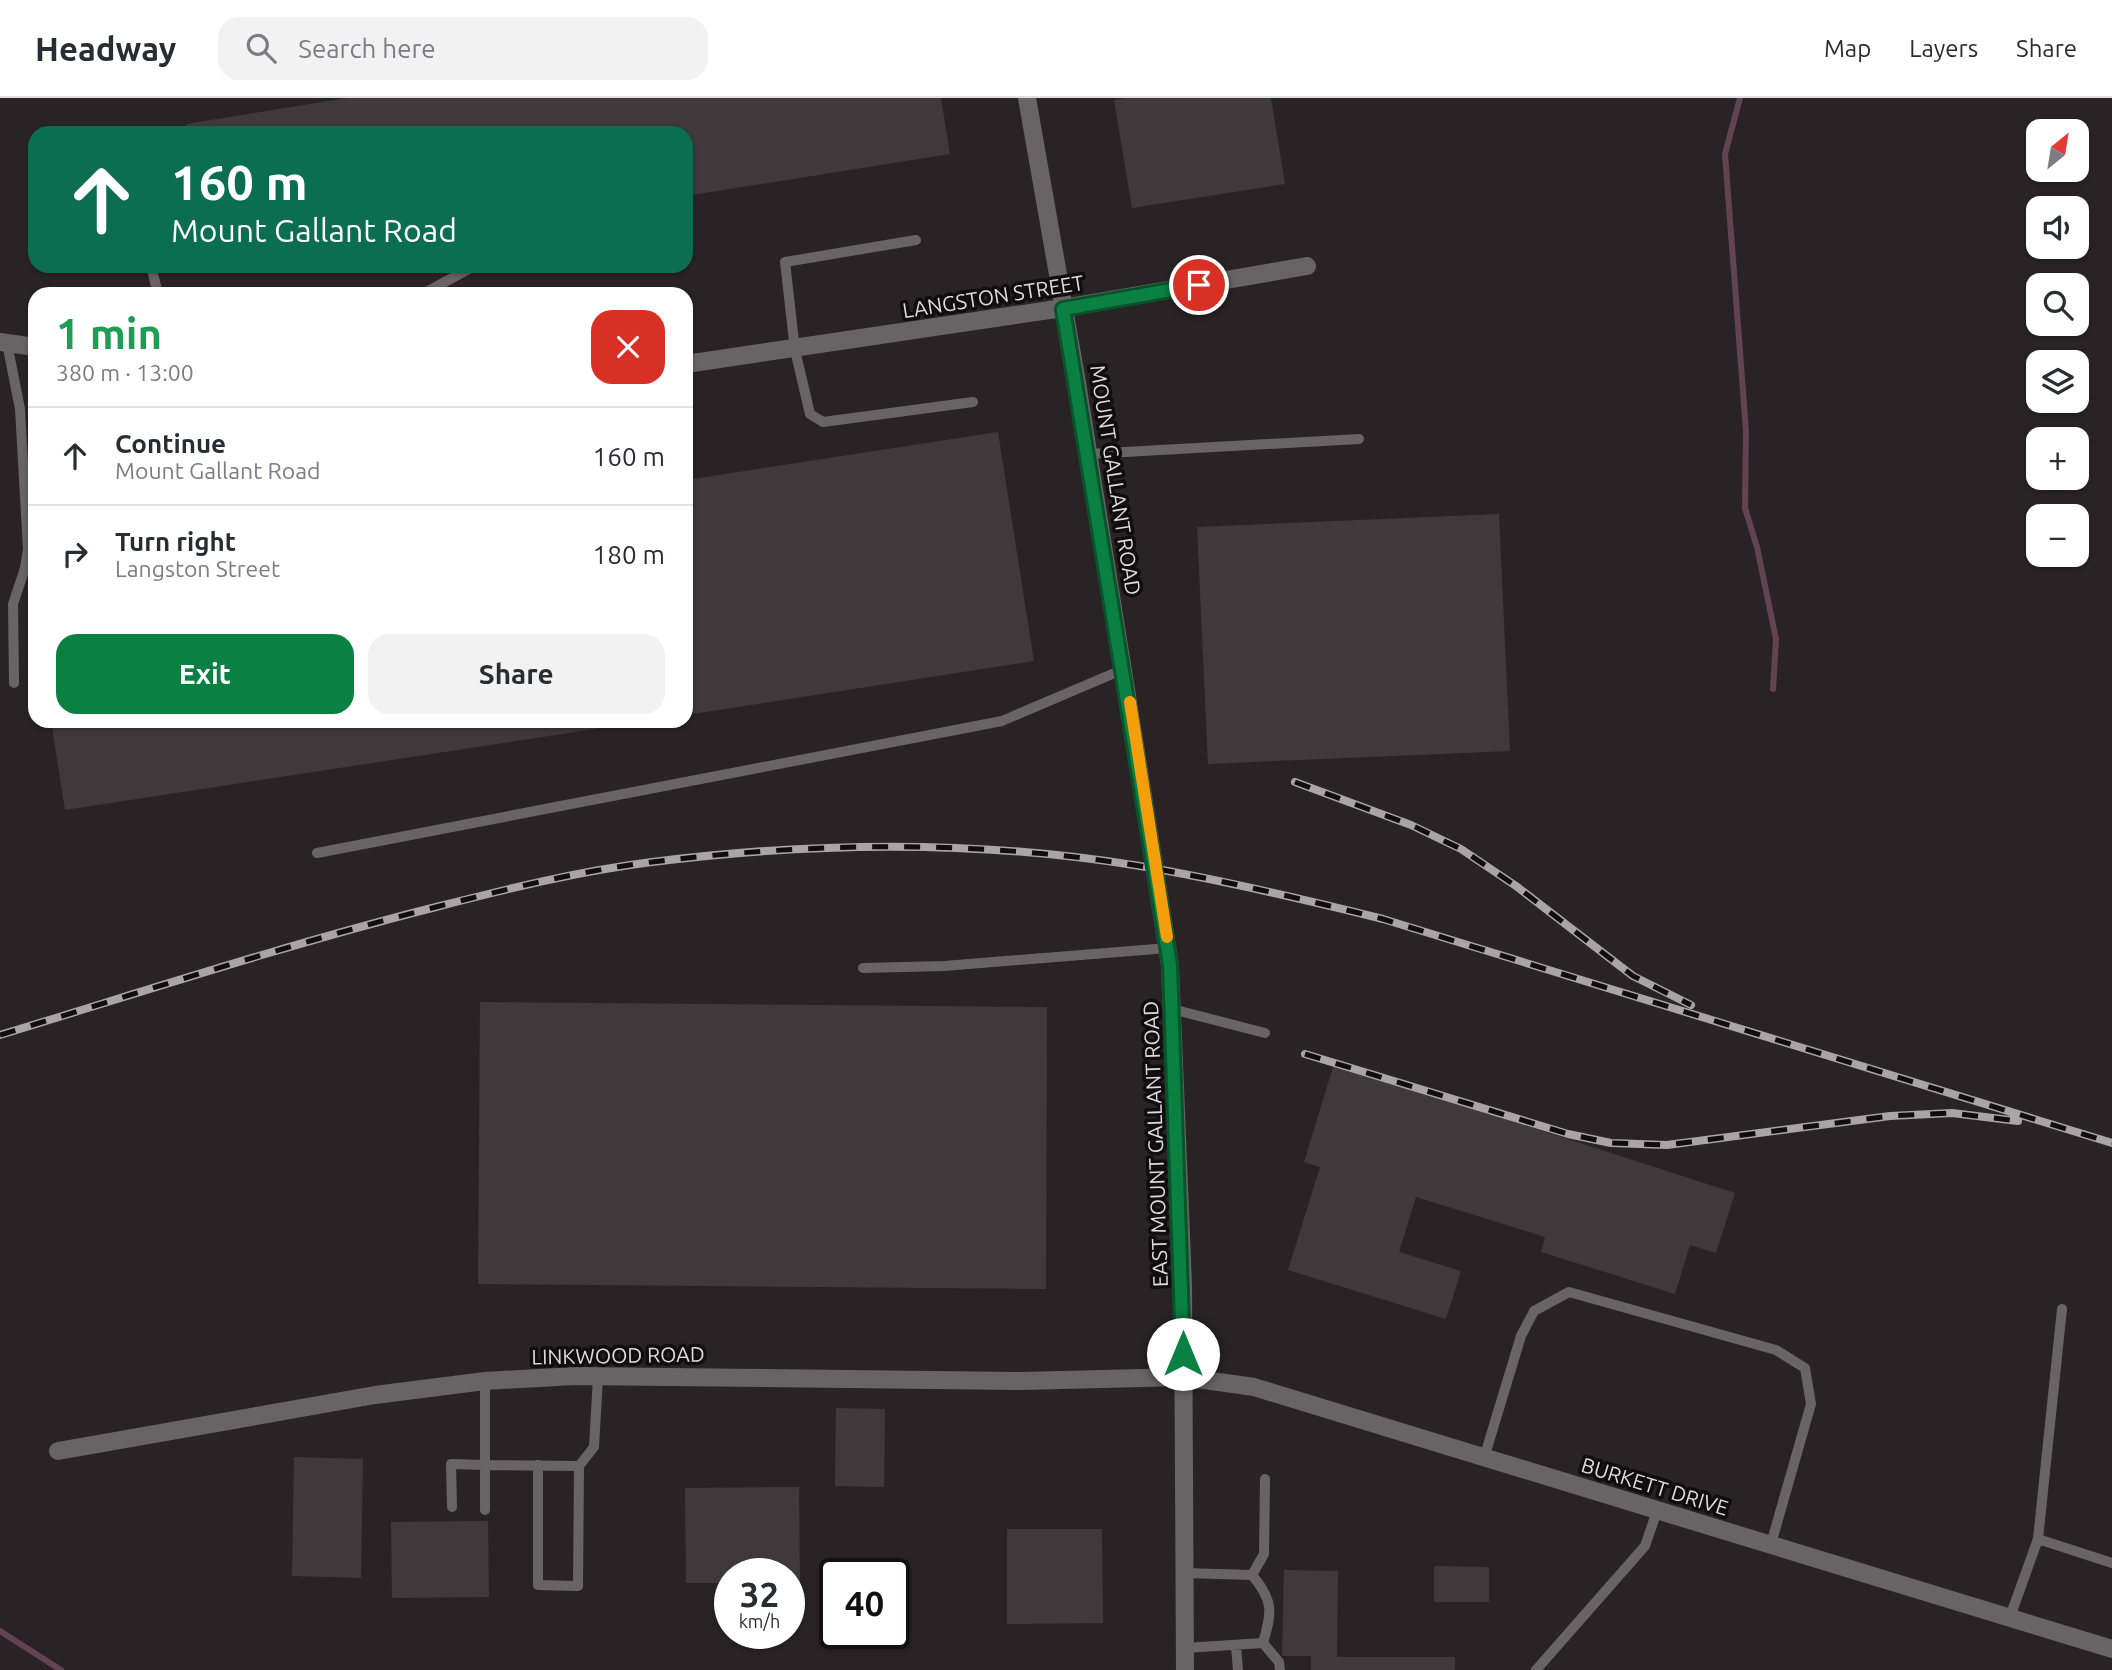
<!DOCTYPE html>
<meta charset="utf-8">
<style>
:root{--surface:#fff;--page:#f2f2f3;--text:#2b2b33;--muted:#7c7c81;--line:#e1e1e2;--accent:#0b8043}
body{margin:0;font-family:Ubuntu,sans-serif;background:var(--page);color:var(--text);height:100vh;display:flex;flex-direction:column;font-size:26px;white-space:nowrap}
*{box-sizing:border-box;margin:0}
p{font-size:23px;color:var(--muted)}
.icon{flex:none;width:38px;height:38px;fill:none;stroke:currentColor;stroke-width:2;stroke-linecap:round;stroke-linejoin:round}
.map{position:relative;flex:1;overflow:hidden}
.panel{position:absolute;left:28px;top:189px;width:665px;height:441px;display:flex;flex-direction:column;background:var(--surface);border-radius:21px;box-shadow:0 2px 5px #0004}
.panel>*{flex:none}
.top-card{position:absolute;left:28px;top:28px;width:665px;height:147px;border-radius:21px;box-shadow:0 2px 5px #0004;background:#0b6e4f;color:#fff;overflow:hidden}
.needle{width:46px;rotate:30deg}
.fabs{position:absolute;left:2026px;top:21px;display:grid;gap:14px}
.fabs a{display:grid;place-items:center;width:63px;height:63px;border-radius:14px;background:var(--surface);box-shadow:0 2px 5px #0004;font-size:35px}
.speed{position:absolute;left:714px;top:1460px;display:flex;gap:14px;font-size:35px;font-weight:700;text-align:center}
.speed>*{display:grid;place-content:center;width:91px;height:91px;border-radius:50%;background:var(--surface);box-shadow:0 2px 5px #0004;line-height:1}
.speed small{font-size:18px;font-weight:400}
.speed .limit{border:4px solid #111;border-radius:10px;background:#fff;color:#111}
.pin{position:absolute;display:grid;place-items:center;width:60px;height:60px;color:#fff;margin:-30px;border:4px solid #fff;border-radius:50%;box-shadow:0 2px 7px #0007}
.me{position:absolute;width:77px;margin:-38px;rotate:0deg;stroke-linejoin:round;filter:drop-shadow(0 0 5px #0008)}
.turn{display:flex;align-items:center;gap:24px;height:147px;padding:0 28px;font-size:32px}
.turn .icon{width:91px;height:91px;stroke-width:2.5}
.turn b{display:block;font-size:49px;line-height:60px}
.round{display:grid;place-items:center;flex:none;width:74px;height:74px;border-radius:21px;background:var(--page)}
.headline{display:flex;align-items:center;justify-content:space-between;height:119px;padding:0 28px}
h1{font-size:42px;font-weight:700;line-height:52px;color:#1e9e55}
.action{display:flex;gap:14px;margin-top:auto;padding:14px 28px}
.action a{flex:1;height:80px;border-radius:21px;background:var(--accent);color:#fff;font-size:28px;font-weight:700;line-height:80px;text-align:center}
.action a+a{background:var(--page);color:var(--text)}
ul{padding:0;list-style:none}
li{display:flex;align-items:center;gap:21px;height:98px;padding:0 28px;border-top:2px solid var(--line)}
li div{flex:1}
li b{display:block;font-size:26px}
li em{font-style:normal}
header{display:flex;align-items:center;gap:42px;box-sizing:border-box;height:98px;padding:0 35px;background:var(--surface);border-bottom:2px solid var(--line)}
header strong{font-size:33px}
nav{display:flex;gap:38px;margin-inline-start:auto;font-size:24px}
.search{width:490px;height:63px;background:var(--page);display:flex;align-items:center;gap:18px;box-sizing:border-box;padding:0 24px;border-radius:21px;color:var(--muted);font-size:26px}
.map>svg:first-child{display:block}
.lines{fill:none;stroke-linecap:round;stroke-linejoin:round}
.stream{stroke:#624450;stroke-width:6}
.building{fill:#40383a}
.service{stroke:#686465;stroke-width:10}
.minor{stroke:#686465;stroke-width:18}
.tertiary{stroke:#686465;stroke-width:18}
.rail-casing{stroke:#a9a4a5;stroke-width:8}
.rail{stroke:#100d0e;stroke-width:5;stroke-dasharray:16;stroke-linecap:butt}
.route-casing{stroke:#07532c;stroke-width:18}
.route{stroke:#0b8043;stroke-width:12}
.slow{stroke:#f59e0b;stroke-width:12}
.labels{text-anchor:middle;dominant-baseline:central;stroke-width:7;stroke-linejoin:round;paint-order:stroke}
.street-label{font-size:21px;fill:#dfdadb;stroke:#100d0e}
</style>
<header>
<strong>Headway</strong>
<div class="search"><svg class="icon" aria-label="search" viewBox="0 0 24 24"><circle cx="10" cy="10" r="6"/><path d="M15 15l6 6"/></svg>Search here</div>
<nav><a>Map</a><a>Layers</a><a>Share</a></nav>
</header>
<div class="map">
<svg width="2112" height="1572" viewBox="0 0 2112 1572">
<rect width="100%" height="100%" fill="#2a2325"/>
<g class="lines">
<!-- stream -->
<path class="stream" d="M1740 0 1725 56 1746 333 1745 410 1757 449 1776 541 1773 591
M0 1533 61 1572"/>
</g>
<!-- building -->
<path class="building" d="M347 0H941L950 56 686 98V35H187L186 26Z
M1125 0H1271L1285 86 1132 110 1114 2Z
M209 168H244V169L210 175Z
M998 334 1034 563 686 617V382Z
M1499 416 1510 653 1208 666 1197 429Z
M35 482V513H34L29 483Z
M51 623H634V625L65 712Z
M480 904 1047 909 1046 1191 478 1186Z
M1334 966 1735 1095 1716 1155 1690 1147 1675 1196 1541 1154 1545 1139 1416 1099 1399 1154 1461 1173 1446 1221 1288 1172 1320 1069 1304 1064Z
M836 1310 885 1311 884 1389 835 1388Z
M294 1359 363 1361 361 1480 292 1478Z
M799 1389 800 1484H789V1475H730V1485H686L685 1390Z
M488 1423 489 1499 392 1500 391 1424Z
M1007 1431H1102L1103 1525 1007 1526Z
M1434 1468 1489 1469V1504H1434Z
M1284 1472 1338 1473 1337 1559H1455V1572H1311V1558H1282Z"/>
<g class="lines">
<!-- service -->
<path class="service" d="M916 142 785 164 795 252 810 316 823 324 973 304
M151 168 158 196
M311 196 324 195
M423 196 474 168
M7 245 20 311 28 451 25 470 13 506 14 585
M1089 356 1359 341
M317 755 1002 623 1124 571
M863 870 944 868 1168 850
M1172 911 1265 935
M485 1283V1367L579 1368 594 1349 598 1279
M1484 1360 1521 1238 1534 1213 1569 1194 1776 1252 1805 1270 1811 1306 1771 1446
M538 1367V1487L578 1488 579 1368
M452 1409 451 1366 485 1367V1412
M2038 1441 2062 1211
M1185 1475 1252 1477C1274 1503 1272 1514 1263 1545L1185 1550
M1252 1477 1264 1456 1265 1381
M2010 1519 2038 1441 2112 1465
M1263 1545 1279 1564 1280 1572
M1236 1549 1238 1572
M1536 1572 1645 1448 1657 1413"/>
<!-- minor -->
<path class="minor" d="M0 244 35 249
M686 266 1063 210 1307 168
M58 1353 375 1297 485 1283 575 1278 1022 1283 1183 1279 1254 1289 2112 1551"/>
<!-- tertiary -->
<path class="tertiary" d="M1027 0 1076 279 1170 867 1183 1187 1185 1572"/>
<!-- rail casing -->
<g class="rail-casing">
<path id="rail" d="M1295 684 1411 727 1461 751 1516 788 1633 878 1691 907
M0 937C145 893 289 846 436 809 507 791 579 773 652 764 813 744 980 742 1140 768 1222 782 1303 801 1383 821L2112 1045
M1305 956 1568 1036 1611 1045 1667 1047 1890 1018 1952 1015 2018 1023"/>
</g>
<!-- rail -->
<use href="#rail" class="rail"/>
</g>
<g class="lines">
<!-- route casing -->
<g class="route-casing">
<path id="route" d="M1183 1256 1170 867 1063 211 1199 187"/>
</g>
<!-- route -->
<use href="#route" class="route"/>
<!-- slow -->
<path class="slow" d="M1130 604 1167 839"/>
</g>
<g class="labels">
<!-- street labels -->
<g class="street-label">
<text transform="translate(993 198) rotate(-9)">LANGSTON STREET</text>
<text transform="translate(1116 382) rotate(81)">MOUNT GALLANT ROAD</text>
<text transform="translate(1155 1046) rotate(-92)">EAST MOUNT GALLANT ROAD</text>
<text transform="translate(618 1257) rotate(-1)">LINKWOOD ROAD</text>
<text transform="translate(1655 1388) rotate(17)">BURKETT DRIVE</text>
</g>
</g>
</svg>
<div class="fabs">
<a><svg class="needle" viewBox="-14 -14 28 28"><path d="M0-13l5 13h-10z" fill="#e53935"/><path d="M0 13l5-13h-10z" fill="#7c7c81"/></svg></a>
<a><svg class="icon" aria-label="sound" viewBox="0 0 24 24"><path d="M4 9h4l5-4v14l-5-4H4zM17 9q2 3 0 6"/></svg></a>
<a><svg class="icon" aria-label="search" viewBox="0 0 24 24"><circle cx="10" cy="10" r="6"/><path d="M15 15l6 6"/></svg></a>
<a><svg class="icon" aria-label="layers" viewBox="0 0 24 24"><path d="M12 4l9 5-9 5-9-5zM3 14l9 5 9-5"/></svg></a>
<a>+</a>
<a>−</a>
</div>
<div class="speed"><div>32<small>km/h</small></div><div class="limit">40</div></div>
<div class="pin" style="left:1199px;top:187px;background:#d93025"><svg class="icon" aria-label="arrive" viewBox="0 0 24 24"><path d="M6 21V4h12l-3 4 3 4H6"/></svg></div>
<svg class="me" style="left:1183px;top:1256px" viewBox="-20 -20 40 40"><circle r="19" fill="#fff"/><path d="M0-13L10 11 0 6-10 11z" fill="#0b8043"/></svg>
<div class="top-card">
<div class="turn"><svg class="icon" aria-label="ahead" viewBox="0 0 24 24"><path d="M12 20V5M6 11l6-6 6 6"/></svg><div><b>160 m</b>Mount Gallant Road</div></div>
</div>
<section class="panel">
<div class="headline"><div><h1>1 min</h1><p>380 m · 13:00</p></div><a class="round" style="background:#d93025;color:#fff"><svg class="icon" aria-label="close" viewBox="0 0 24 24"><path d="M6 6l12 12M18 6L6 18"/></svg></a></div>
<ul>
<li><svg class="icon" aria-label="ahead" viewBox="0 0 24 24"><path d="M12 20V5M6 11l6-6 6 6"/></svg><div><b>Continue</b><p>Mount Gallant Road</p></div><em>160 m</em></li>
<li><svg class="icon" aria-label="right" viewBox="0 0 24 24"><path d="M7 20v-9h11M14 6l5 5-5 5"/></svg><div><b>Turn right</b><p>Langston Street</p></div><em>180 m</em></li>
</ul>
<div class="action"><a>Exit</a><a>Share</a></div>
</section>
</div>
